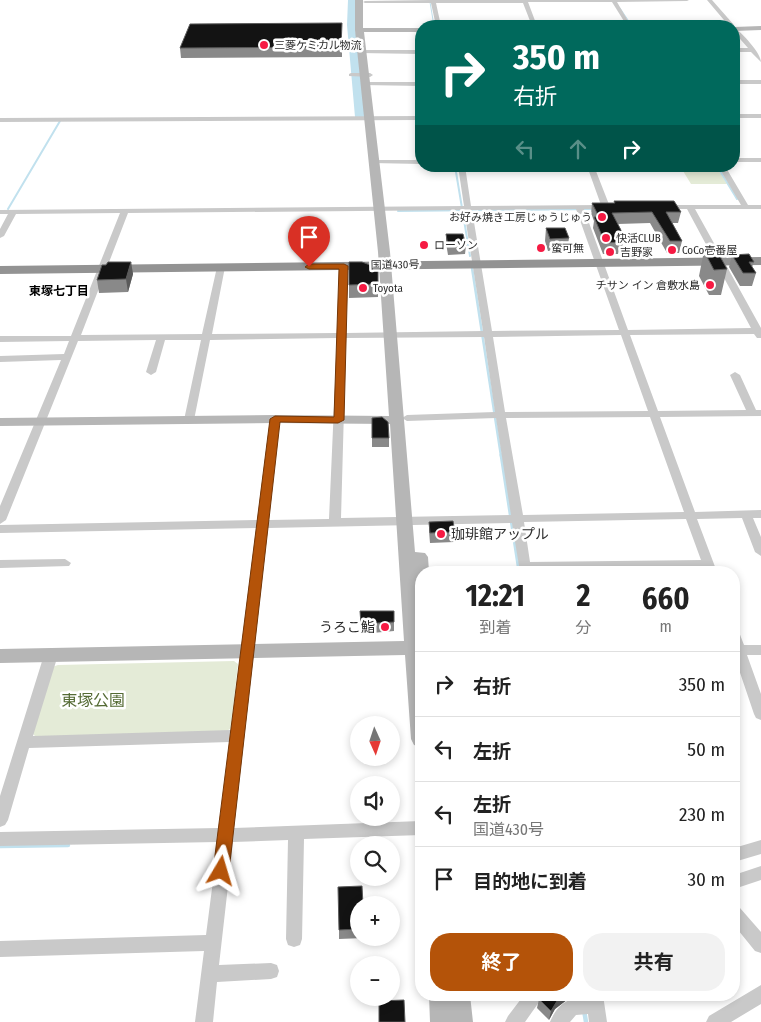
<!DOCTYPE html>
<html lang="ja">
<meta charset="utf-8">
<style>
:root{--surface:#fff;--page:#f2f2f2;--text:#222;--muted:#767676;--line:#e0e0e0;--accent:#b45309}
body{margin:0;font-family:"Fira Sans Condensed","Noto Sans JP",sans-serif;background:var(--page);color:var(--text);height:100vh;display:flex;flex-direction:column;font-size:19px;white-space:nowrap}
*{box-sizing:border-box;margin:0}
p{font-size:16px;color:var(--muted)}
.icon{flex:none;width:28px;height:28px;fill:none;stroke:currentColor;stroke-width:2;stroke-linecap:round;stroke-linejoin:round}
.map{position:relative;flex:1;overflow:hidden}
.details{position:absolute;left:415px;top:566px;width:325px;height:435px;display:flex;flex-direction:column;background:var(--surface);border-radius:20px;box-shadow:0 2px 8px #0003}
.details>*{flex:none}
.guide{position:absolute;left:415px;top:20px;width:325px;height:152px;border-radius:20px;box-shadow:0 2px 8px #0003;background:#00695c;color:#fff;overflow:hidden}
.needle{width:32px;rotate:177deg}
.controls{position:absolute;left:350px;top:716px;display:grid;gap:10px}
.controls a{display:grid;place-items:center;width:50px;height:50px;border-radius:50%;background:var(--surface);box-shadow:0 2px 8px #0003;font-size:25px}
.pin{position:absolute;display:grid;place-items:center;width:42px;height:42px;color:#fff;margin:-51px -21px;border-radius:50% 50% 50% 0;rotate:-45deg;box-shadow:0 0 5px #0007}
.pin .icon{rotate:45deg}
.me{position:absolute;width:55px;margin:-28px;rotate:7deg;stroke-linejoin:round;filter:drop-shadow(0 0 4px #0008)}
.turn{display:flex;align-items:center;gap:18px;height:105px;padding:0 15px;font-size:22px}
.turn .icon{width:65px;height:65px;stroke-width:2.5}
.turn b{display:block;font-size:35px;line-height:42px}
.lanes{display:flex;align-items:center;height:48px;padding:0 15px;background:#0003;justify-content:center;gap:25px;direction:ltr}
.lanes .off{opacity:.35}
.eta{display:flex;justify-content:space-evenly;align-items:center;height:85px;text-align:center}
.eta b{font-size:30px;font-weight:700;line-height:35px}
.primary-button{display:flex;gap:10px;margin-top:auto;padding:10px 15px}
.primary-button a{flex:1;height:58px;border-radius:20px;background:var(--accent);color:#fff;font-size:20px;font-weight:700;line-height:58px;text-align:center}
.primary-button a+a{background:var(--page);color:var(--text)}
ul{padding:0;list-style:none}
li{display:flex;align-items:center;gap:15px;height:65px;padding:0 15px;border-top:1px solid var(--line)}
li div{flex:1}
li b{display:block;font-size:19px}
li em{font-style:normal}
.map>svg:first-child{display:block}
.green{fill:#e4ebd7}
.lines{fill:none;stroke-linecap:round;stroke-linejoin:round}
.stream-far4{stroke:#c1e1ee;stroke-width:1}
.stream-far3{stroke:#c1e1ee;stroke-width:2}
.stream-far2{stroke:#c1e1ee;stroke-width:2.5}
.stream-far1{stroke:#c1e1ee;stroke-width:3}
.stream{stroke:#c1e1ee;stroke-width:4.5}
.river{fill:#c1e1ee;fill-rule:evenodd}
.street{fill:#c9c9c9;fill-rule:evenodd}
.secondary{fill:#b6b6b6;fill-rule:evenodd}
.highway{fill:#939393;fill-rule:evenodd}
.wall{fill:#898989}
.shaded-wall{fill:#5a5a5a}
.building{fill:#131313;stroke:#5a5a5a}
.route{fill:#b45309;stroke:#753606}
.poi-dot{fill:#f61a43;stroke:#fff;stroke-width:2}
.labels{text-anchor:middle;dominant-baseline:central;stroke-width:5;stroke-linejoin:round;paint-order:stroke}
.far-poi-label{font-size:11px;fill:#2c2c2c;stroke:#fff;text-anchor:start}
.far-street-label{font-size:11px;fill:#2c2c2c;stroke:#fff}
.far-neighbourhood-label{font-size:12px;font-weight:bold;fill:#000;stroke:#fff}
.poi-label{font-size:14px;fill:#2c2c2c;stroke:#fff;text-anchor:start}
.near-park-label{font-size:16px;fill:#556b35;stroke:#fff}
</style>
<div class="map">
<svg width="761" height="1022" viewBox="0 0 761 1022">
<rect width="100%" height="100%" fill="#fff"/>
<!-- green -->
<path class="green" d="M680 166H716L727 184H691Z
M234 661 238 664 231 728 226 732 36 737 31 732 52 667 58 665Z"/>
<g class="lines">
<!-- stream-far4 -->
<path class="stream-far4" d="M430 2 434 26
M620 8 632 26
M354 53H356"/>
<!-- stream-far3 -->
<path class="stream-far3" d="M455 166 470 256
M717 166 737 199
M8 209 60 121
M398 211 595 209"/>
<!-- stream-far2 -->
<path class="stream-far2" d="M472 268 501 456"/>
<!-- stream-far1 -->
<path class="stream-far1" d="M501 455 519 572"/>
<!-- stream -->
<path class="stream" d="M0 846 68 845
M584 1010 586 1022"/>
<!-- river -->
<path class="river" d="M348 0H356L355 25 365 117 360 120 355 117 347 25Z"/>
<!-- street -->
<path class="street" d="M431 0H689L687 1 617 2 631 26H627L612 2H528L537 26H532L523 3H436L441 26H436L431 3H365L363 2 365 1Z
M707 0H712L734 25V27L729 26Z
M734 27C742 33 761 53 761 62L751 52H734V48H748L734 32Z
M362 50H421V54L360 53Z
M351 73H370L373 75 370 77 349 76V74Z
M734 80H761V84H734Z
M365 82H421V86L363 85V83Z
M734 114H761V118H734Z
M421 116V120L0 122V118Z
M734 158H761V162H734Z
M374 160H421V164L372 163 371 162Z
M458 166H465L471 206 601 205 587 166H594L610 207 606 209H584L628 330 751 328 687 209H664L660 207 664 205H741L718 166H725L748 205H761V209H695L761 328V338H757L754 334 630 335 658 411 746 410 730 375 735 372 740 375 756 410H761V416L660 417 695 512 761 510V518H753L761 537V556L755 552 742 518 697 519 717 572H705L704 568 532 570V572H520L512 523 268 528 234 828 421 821V835L304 839 302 939 300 945 294 947 288 945 286 939 288 840 233 842 219 965 271 963 277 965 279 971 277 977 271 979 217 982 213 1022H195L204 951 0 957V941L206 935 218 842 0 846V832L219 828 230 742 29 748 8 820 5 825 0 827V796L44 655 46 651 51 650 56 651 58 655 33 736 231 730 256 528 0 533V525L257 520 270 419 275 416 280 419 269 520 329 519 337 338 210 340 194 420 189 423 184 420 201 340H165L156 372 151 375 146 372 156 340 78 341 6 520 0 524V506L61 360 0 362V356L64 354 69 341 0 342V336H71L120 213 16 214 4 236 0 238V229L8 214H0V210L464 206ZM576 209 619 330 492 331 472 210ZM464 210 483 331 346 333 348 266 344 264 340 266 337 333 212 334 225 267 221 265 217 267 202 334 81 335 128 213ZM621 335 648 411 505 412 493 337ZM484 337 495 412 407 415 402 418 407 421 496 418 511 515 341 518 346 338ZM650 417 684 512 523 515 506 418ZM686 519 701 560 530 562 524 522Z
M65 559 71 563 69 566 0 568V560Z
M734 630 739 632 744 645H761V655H747L761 694V720L756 718 754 714 734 655Z
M761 840V854L734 862V848Z
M761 866V880L734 889V875Z
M734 905 740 908 761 932V953L755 951 734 925Z
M761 985V1004L731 1022H706L709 1016Z
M524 995H544L525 1022H505L508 1016Z
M585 995H603L607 1022H589L588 1014 576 1015 570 1022H550C558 1004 567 998 586 997Z"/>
<!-- secondary -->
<path class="secondary" d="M355 0H363V28H421V32H364L390 252 415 552 425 553 428 557 429 572H421V589L418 588 421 622V747L414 745 411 739 405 655 0 663V649L404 641 390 424 275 423 0 426V418L275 415 389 416 378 252 355 30Z
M761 26V30L734 31V27Z
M429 995H470L473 1022H430Z"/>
<!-- highway -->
<path class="highway" d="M761 257V265L0 274V266Z"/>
</g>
<!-- wall -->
<path class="wall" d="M342 32V57L181 58 180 48Z
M614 201 681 212 678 223H672L682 241 679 253H667L650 223 618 224 624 236 622 248H619L618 254H603L593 228 594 221 591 214 592 203H614Z
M546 228 569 238 567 251H548L545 241Z
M446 234 466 246 465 254 448 255 446 243Z
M704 251 727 269 721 295H709L699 276Z
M732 255 754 262 752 267 756 273 752 286H740L729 267Z
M131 262 133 274 128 292 99 293 97 280Z
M378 268V297L349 298V285Z
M372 418 389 438V447H372Z
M429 522 455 532 454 542 430 543 429 531Z
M360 611 394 622V631L361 634Z
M359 905V938H364L339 939V930Z
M539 999H568L555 1009 549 1020 537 1008Z"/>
<!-- shaded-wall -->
<path class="shaded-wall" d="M131 262 133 274 128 292 126 279Z
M564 995H570L568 999 555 1009 549 1020 551 1011 557 1001Z"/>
<!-- building -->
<path class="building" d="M342 23 341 47 180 48 190 24Z
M614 201H674L681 212H666L682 241H670L652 212 612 213 624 236 617 237 620 242 605 243 594 217H599L592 203H615Z
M546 228H565L569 238 550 239Z
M446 234H463L466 246H448Z
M704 251H717L727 269 714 270Z
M749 254 754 262H749L756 273H743L732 255Z
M108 262H131L126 279 97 280 102 265H106Z
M349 262H362L378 268V284L349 285Z
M382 417 388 422 389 438H372V418Z
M453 521 455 532 430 533 429 522Z
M360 611H394V622L361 624Z
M362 886 363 905H359V929L339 930 338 887Z
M542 995H564L557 1001 551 1011 539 999Z
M404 1000 405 1022H379V1001Z"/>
<!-- route -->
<path class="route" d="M344 264 348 266 344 420 338 423 280 422 229 871 227 876 221 878 216 876 213 871 270 419 275 416 334 417 339 269H309L305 267 309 264Z"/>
<!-- markers -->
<g class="poi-dot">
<circle cx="264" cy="45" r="5"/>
<circle cx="602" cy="217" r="5"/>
<circle cx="606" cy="238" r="5"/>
<circle cx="424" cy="245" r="5"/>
<circle cx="541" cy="248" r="5"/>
<circle cx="672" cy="250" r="5"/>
<circle cx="610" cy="252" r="5"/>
<circle cx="710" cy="285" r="5"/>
<circle cx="363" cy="288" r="5"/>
<circle cx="441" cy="534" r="5"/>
<circle cx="385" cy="627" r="5"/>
</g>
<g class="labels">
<!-- far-poi labels -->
<g class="far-poi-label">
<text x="274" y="45">三菱ケミカル物流</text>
<text x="592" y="217" text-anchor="end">お好み焼き工房じゅうじゅう</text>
<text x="616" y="238">快活CLUB</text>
<text x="434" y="245">ローソン</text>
<text x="551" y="248">蛮可無</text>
<text x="682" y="250">CoCo壱番屋</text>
<text x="620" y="252">吉野家</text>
<text x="700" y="285" text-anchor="end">チサン イン 倉敷水島</text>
<text x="373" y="288">Toyota</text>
</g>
<!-- far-street labels -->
<g class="far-street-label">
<text transform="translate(395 265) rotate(-1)">国道430号</text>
</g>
<!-- far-neighbourhood labels -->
<g class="far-neighbourhood-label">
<text x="59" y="291">東塚七丁目</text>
</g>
<!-- poi labels -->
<g class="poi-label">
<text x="451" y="534">珈琲館アップル</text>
<text x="375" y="627" text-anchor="end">うろこ鮨</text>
</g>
<!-- near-park labels -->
<g class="near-park-label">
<text x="93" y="700">東塚公園</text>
</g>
</g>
</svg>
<div class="controls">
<a><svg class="needle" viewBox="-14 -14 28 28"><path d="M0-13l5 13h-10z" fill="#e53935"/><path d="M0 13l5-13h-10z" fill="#767676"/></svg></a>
<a><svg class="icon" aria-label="sound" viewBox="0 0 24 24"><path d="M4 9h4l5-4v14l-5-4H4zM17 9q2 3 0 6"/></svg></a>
<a><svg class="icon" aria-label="search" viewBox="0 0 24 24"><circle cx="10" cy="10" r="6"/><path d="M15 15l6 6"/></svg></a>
<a>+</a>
<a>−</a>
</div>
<div class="pin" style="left:309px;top:267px;background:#d93025"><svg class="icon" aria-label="arrive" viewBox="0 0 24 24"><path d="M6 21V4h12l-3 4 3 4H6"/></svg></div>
<svg class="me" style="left:221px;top:871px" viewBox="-20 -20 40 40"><path d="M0-17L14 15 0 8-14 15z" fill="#b45309" stroke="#fff" stroke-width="4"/></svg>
<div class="guide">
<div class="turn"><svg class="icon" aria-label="right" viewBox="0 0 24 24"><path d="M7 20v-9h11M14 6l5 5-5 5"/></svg><div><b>350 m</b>右折</div></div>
<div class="lanes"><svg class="icon off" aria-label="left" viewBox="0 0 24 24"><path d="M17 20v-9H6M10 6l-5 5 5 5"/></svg><svg class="icon off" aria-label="ahead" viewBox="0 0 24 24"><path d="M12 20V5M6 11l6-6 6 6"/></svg><svg class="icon" aria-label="right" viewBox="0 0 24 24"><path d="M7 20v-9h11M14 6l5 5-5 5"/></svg></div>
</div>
<section class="details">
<div class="eta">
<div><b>12:21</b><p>到着</p></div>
<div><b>2</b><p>分</p></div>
<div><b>660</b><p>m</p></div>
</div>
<ul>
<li><svg class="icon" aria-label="right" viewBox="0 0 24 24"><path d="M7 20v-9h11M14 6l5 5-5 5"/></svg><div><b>右折</b></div><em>350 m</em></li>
<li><svg class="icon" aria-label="left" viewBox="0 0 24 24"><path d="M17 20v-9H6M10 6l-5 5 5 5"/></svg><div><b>左折</b></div><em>50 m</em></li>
<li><svg class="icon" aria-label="left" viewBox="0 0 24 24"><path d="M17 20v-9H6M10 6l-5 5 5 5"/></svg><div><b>左折</b><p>国道430号</p></div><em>230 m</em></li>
<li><svg class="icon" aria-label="arrive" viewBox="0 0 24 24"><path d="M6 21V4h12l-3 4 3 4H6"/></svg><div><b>目的地に到着</b></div><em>30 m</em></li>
</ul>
<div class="primary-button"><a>終了</a><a>共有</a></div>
</section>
</div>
